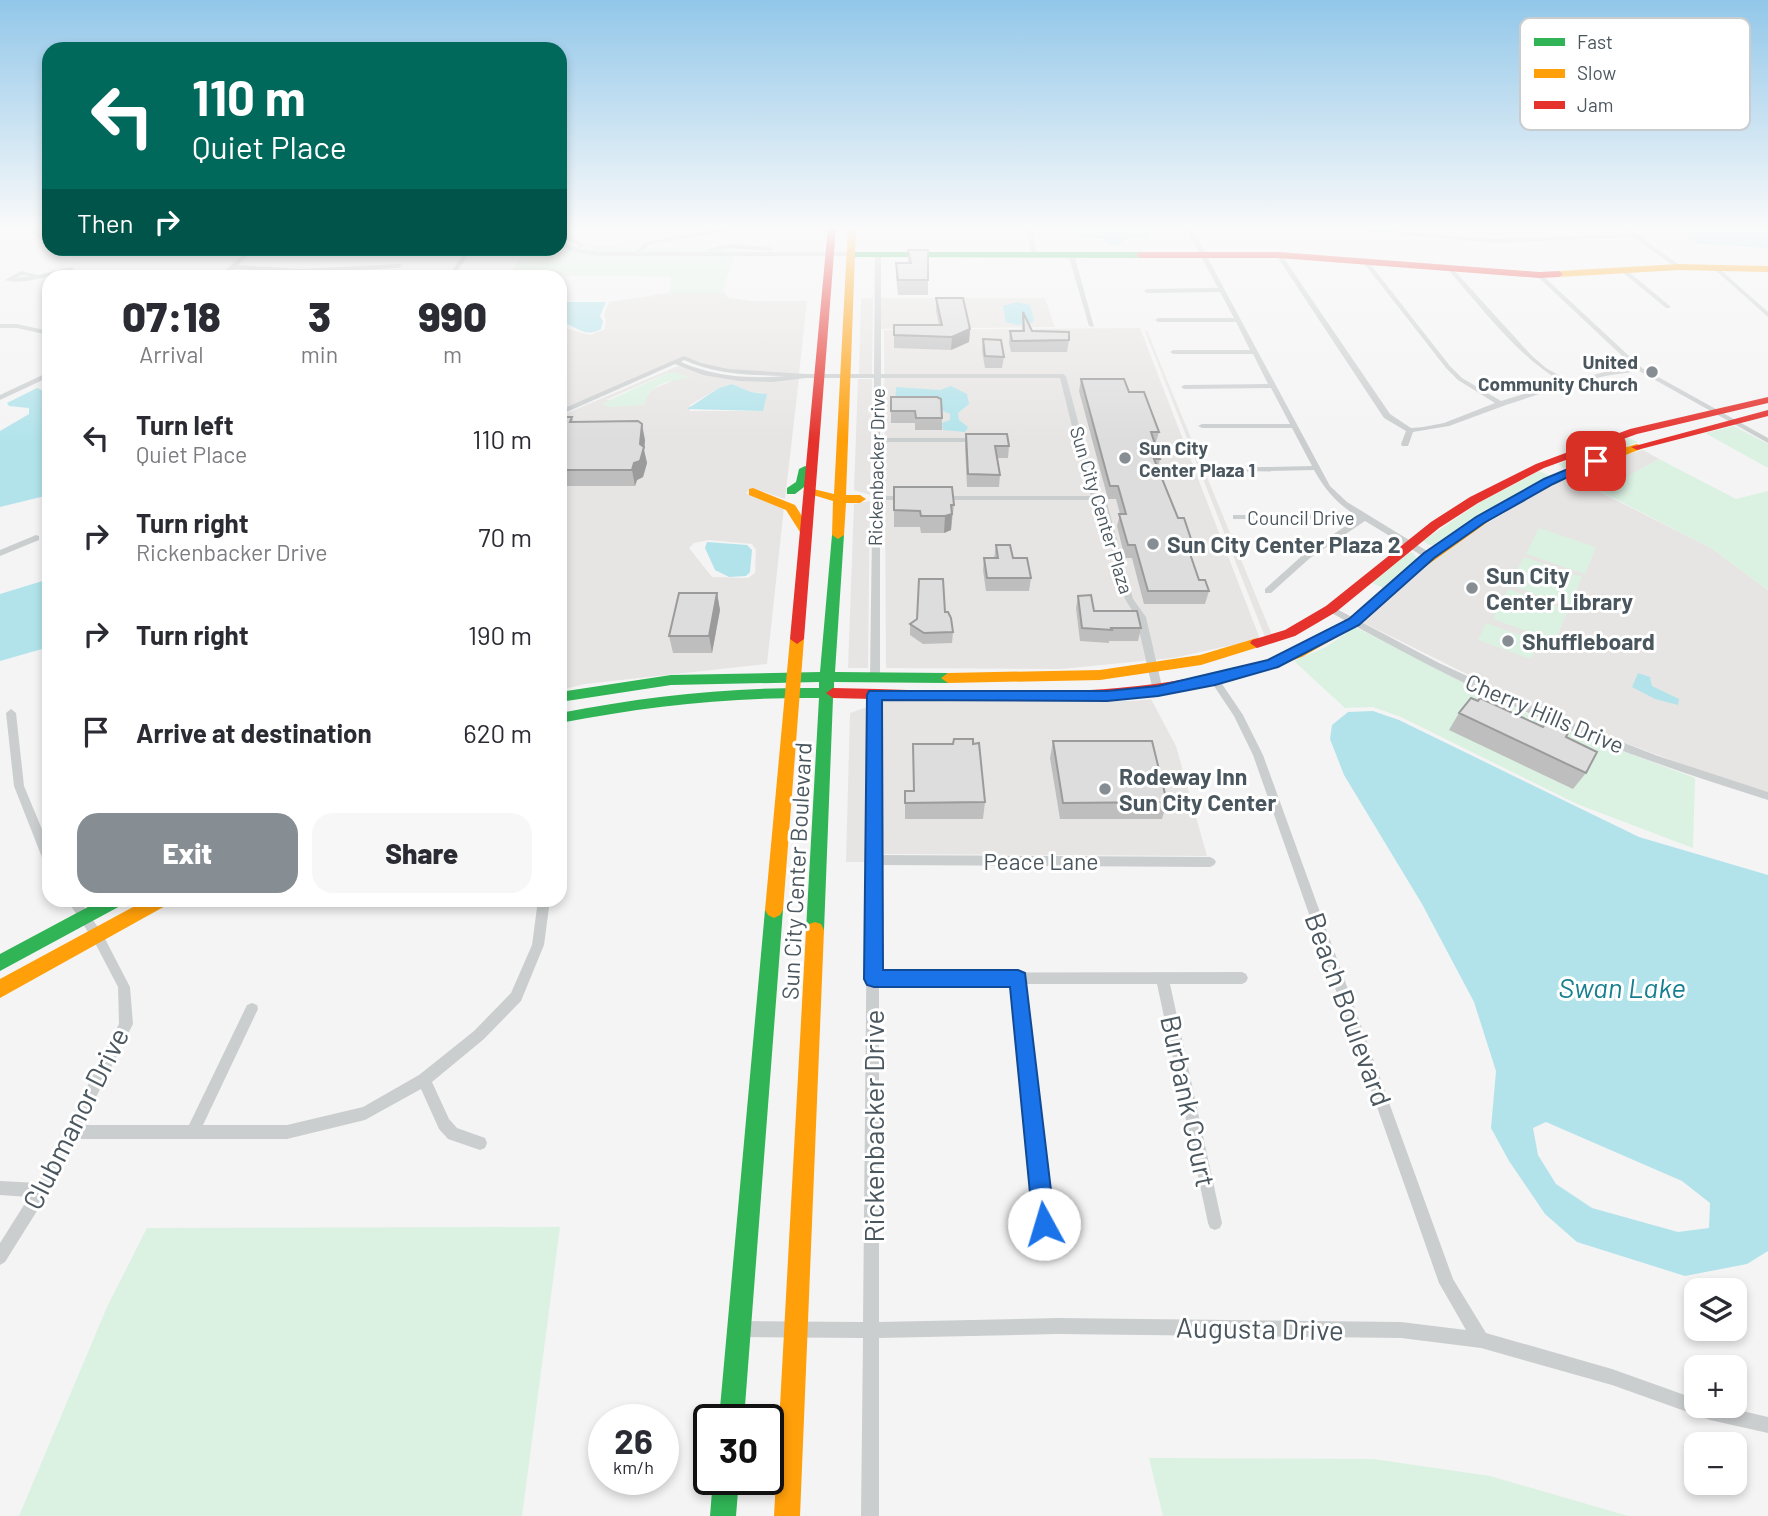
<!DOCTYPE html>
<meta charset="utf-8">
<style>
:root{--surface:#fff;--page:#f7f7f7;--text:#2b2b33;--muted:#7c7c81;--accent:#868e93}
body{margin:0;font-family:Barlow,sans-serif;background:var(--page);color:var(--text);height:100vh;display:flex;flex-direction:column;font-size:26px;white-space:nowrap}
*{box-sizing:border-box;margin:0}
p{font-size:23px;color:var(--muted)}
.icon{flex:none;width:38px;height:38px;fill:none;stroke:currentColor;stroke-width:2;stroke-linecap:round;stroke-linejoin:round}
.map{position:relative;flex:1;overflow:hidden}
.panel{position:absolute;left:42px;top:270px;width:525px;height:637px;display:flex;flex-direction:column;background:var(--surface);border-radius:21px;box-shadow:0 4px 10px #0003}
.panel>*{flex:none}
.guide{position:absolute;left:42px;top:42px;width:525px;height:214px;border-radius:21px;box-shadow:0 4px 10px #0003;background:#00695c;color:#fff;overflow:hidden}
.buttons{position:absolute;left:1684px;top:1278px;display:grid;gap:14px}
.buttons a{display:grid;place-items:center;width:63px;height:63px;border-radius:14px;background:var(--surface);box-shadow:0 4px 10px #0003;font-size:35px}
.speed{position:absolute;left:588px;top:1404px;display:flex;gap:14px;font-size:35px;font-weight:700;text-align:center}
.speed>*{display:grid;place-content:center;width:91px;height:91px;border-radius:50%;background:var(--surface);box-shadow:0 4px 10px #0003;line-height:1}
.speed small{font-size:18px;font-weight:400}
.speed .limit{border:4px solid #111;border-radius:10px;background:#fff;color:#111}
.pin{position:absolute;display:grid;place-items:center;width:60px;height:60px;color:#fff;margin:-30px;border-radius:14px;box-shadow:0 4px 10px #0006}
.me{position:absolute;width:77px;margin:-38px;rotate:354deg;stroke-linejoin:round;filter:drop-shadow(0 0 5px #0008)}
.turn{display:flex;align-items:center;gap:24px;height:147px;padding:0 35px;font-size:32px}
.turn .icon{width:91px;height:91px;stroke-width:2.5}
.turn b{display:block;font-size:49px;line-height:60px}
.then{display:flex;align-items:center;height:66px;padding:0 35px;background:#0003;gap:14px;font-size:26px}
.eta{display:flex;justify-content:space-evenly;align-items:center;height:119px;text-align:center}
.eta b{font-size:42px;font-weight:800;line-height:49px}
.button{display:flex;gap:14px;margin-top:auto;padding:14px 35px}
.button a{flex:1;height:80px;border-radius:21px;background:var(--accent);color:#fff;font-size:28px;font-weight:800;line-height:80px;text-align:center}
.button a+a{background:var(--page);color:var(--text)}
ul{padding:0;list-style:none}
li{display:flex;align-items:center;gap:21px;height:98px;padding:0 35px}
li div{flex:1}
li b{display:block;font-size:26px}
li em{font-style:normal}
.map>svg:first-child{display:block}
.commercial{fill:#e7e5e3;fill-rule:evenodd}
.green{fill:#dbf1e2}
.water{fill:#b2e3eb;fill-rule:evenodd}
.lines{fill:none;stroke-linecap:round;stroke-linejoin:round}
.street{fill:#cbcecf;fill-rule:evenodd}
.fast{fill:#30b455;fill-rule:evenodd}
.slow{fill:#ff9f0a;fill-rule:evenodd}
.jam{fill:#e5322d;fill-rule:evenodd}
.wall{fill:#bebebf}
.shaded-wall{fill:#9b9b9b}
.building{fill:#ddddde;stroke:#9b9b9b;stroke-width:2}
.route{fill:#1a73e8;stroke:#114b97;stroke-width:2}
.poi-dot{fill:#868e93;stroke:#fff;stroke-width:2.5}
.labels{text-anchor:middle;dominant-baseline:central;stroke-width:6;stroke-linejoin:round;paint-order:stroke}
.far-poi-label{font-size:19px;font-weight:bold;fill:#4b575f;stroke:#fff;text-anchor:end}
.far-street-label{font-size:19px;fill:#4b575f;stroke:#fff}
.poi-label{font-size:23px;font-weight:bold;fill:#4b575f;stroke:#fff;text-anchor:start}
.street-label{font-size:23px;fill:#4b575f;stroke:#fff}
.near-water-label{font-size:28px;font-style:italic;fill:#167f90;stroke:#fff}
.near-street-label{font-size:28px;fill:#4b575f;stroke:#fff}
.key{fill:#fff;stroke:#c9cdcf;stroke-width:2}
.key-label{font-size:19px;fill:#4b575f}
</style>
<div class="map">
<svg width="1768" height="1516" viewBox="0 0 1768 1516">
<rect width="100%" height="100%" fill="#f4f4f4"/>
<!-- commercial -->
<path class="commercial" d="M723 291 729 298 752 301H807L799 374 727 372 684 359 560 410V327L590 335 605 329 606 320 604 315 609 302 669 293Z
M861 298H873L872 375H859Z
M881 298H1045L1055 327 881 329Z
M1140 328 1260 639 1173 658 1061 669 886 668 884 330Z
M1145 331H1147L1272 635 1265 637Z
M683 364 725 376 799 378 785 499 752 488 746 493 784 507 767 664 585 684 560 690V416ZM667 373 672 381 653 389 646 398 606 400ZM732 384 751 392 763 393 762 411H690V405L719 388ZM709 540 752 544 756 550 755 573 748 578 712 577 689 548 694 543Z
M858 379H872L870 495 854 490Z
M1643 450 1659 459 1600 492 1711 548 1768 590V792L1709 774 1547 714 1362 622 1434 558 1474 531 1550 486 1611 459Z
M870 501 868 668H848L854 504Z
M1151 699 1176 746 1207 856 880 854V701H1134Z
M867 707 865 862H846L850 713Z"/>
<!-- green -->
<path class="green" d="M642 227H728L639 240 631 236 643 232Z
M560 246 737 249 722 293H669L671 277 511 275 524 249 560 248Z
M675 372 690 378C670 381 650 382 644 405L610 407 602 404 667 373Z
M1734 426 1768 444V468L1705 433Z
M1626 437 1638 442 1571 468H1564L1558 464Z
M1659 459 1736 499 1768 491V590L1711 548 1600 491Z
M1539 471 1551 476 1492 508 1436 545H1429L1423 541 1480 502Z
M1539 528 1596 547 1585 574 1526 554Z
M1406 552 1413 553 1417 559 1383 588 1370 582Z
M1524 557 1582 577 1570 606 1509 585Z
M1508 589 1568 610 1555 641 1493 619Z
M1486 623 1538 642 1531 659 1478 640Z
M1355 627 1542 721 1695 778 1693 848 1577 804 1401 717 1373 707 1345 708 1294 661 1326 647Z
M560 1227 522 1516H19L107 1307 147 1228Z
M1149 1458 1373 1459 1490 1476 1628 1516H1163Z"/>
<!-- water -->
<path class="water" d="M1075 227H1146L1147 238C1137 238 1124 236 1119 246H1112L1103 239 1080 237Z
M1671 227H1768V248L1698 244Z
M560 302H606L600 316 603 321 601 329C584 339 576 325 560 322Z
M1017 302 1030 305 1034 320 1032 323 1017 325 1006 322 1003 306Z
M732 384 751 392 767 394 763 411 687 409 719 388Z
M951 386 967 394 969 404 958 413 959 420 968 427 965 432 943 430 942 423 950 420V414L928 404 895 408 896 387 940 390Z
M37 388 49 393V495L0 507V431L29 414V408L9 406 7 403Z
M707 542 747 545 752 550 750 572 746 576 729 577 715 570 705 548Z
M49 579V647L0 661V594Z
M1638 673 1650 677 1652 686 1679 699 1678 705 1655 699 1632 687Z
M1373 711 1399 720 1639 837 1768 875V1251L1747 1264 1685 1276 1577 1242 1545 1214 1509 1161 1491 1128 1496 1071 1474 1002 1422 904 1344 775 1330 739 1332 725 1348 712ZM1546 1122 1682 1181 1710 1203 1709 1228 1678 1232 1592 1208 1556 1184 1538 1155 1533 1128Z"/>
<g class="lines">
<!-- street -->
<path class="street" d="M32 227H38L36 231 49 237V241L31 233Z
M730 227H762L742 229 650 244 641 252H851L854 254 851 256H598L569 251 560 246V242C584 253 609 252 635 252L646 242Z
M1026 227H1032L1037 255 1032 254Z
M1185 227H1191L1330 486 1347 502 1432 554V558H1426L1365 521 1310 558 1271 593H1265V589L1304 554 1356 519H1233V515H1355C1337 503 1325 490 1314 470L1220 472 1216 470 1220 468 1312 466 1292 428H1202L1198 426 1202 424H1290L1271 388 1184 389 1181 387 1184 385 1268 384 1253 354H1173L1170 352 1173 350H1250L1236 322H1158L1155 320 1158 318H1234L1220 292 1147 293 1144 291 1147 289 1218 288Z
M1320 227H1347L1492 239 1629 234 1621 227H1627L1682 267 1677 268 1633 237 1492 243Z
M560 231 584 245 585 246 580 247 560 235Z
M729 244 770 247 773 249 770 251 729 248 710 251 707 249Z
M125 248H206L207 249 204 251 127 252 75 257 72 255 75 253Z
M250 248H256L238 265 300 269 399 264 402 266 399 268 300 273 234 269 225 276H219Z
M468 248H473L454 276H448Z
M878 252 881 254V374H1063L1066 376 1096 490 1107 503 1133 599 1146 617 1163 691 1161 693 1158 694 1153 691 1136 617 1125 599 1099 504 1096 500H941L937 498 941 496H1092L1088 491 1060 378H881L880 438H978L982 440 978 442H880V496H907L911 498 907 500H880V679L875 682 870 679 874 378H806L773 382 739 381 703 375 675 364 560 415V410L684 356 701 363 728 369 806 374H874L875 254ZM684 360C717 375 751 375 786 376 750 379 714 377 681 362Z
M1071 252 1074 254 1094 327 1089 326 1068 254Z
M1277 254H1281L1390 414 1411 428 1423 427 1444 423 1495 403 1458 380 1446 368 1363 262V260H1367L1450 366 1462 378 1501 401 1562 382C1517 356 1484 310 1449 271V269H1453L1531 355 1546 368 1569 381 1605 372 1635 368 1537 276V274H1541L1642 368 1768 438V443L1639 371 1605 376 1573 384 1572 385H1567L1506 405 1449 426 1413 432 1408 446H1402L1401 444 1406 431 1384 418 1276 255Z
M1715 265 1768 312V317L1713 268 1712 267Z
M71 267 74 269 73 270C55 274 22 286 5 280L21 271 38 275ZM22 275 31 276 15 278Z
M1621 269H1625L1670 306V308H1666L1621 271Z
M0 324H17L49 331V335L17 328H0Z
M49 372V377L0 400V395Z
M36 535 39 536V540L0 556V550Z
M1331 606 1439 663 1547 713 1658 756 1768 792V800C1691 776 1616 750 1542 719 1469 687 1398 650 1328 611L1326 609 1328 607Z
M1215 677 1218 678 1243 715 1263 755 1453 1279 1486 1333 1612 1369 1696 1399V1405H1717L1768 1417V1433L1710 1420 1612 1385 1481 1348 1401 1338 1057 1334 879 1338V1516H861L863 1338 739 1337 733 1335 731 1329 733 1323 739 1321 863 1322 869 695 870 693H878L879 695V855L1210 857 1214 859 1216 862 1214 865 1210 867 879 865V973L1242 972 1246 974 1248 978 1246 982 1242 984H1170L1222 1223 1220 1228 1215 1230 1210 1228 1208 1223 1157 984H1025L1051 1224 1049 1229 1044 1231 1039 1229 1037 1224 1012 984 879 985V1322L1057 1318 1401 1322 1466 1330 1439 1283 1253 755 1234 716 1210 680Z
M11 709 16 713 24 786 49 846V865L45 863 43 860 14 786 6 713Z
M67 900H79L102 933 130 987 133 1024 82 1125H189L247 1005 252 1003 257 1005 258 1009 203 1125H287L363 1107 419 1075 474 1031 511 993 532 945 538 900H550L544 945 521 1001 484 1039 432 1082 449 1119 457 1128 485 1138 487 1143 485 1148 480 1150 448 1139 439 1129 421 1089 365 1120 287 1139H75L47 1195 5 1262 0 1265V1243L29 1197 0 1195V1181L38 1183 119 1024 118 987 94 941Z"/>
<!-- fast -->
<path class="fast" d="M848 252H1140L1144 255 1140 258 851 257 847 254Z
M805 466 811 469 808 484 795 494H787V488L796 482 799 469Z
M838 531 844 535 835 672 948 673 955 678 948 683 834 682V688L840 693 833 698 824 930 821 936 815 938 809 936 806 930 819 698C729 697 648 706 560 723V713C648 696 729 687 819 688V682L671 685 560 702V692L671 675 820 672 832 535Z
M101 900H125L122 905 0 971V954Z
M774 902 780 905 783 910 744 1419H719L765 910 768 905Z
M713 1479H739L736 1516H710Z"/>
<!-- slow -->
<path class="slow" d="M848 227H856L846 495H860L866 499 860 503H846L844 535 838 539 832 535 833 501 803 492 809 488 834 494Z
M1679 264 1768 266V272L1679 270 1559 277 1555 274 1559 271Z
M1637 444 1643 447 1641 449 1564 479 1499 514 1422 569 1358 625 1302 657 1260 672 1253 667 1255 664C1287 652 1318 639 1346 620 1370 604 1389 582 1411 564 1477 512 1556 466 1637 444Z
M753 488 795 505 810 529 808 532H800L786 510 749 495V489Z
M797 634 804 639 783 910 780 915 774 918 768 915 765 910 790 639Z
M1257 638 1264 643 1262 646 1201 665 1100 680 948 683 941 678 948 673 1100 670 1200 655Z
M146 900H170L167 905 0 998V979Z
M815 922 821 924 824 930 800 1516H774L806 930 809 924Z"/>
<!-- jam -->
<path class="jam" d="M828 227H836L804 639 797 644 790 639Z
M1279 252 1539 272 1559 271 1563 274 1559 277 1539 278 1279 258H1140L1136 255 1140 252Z
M1768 397V403L1637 434 1544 468 1478 503 1439 528 1336 612 1295 636 1257 648 1250 643 1252 640 1285 630 1326 606 1431 522 1470 497 1536 464 1630 429Z
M1768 410V416L1637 450 1631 447Z
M1260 662 1265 664 1267 667 1265 670C1123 710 978 701 833 698L826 693 833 688C940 690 1048 698 1155 684 1191 679 1225 671 1260 662Z"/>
</g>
<!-- wall -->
<path class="wall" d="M908 250 928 280V295H898L896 278V263H908Z
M936 298 970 329 969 342 951 350 894 348V325H939L936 311Z
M1023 312 1032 331 1069 340 1067 352H1011L1009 343 1010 331H1022Z
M983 339 1004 357 1002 368H985L982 351Z
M1081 379 1129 392 1159 432 1155 445 1160 459 1158 468 1178 518 1193 545 1191 555 1199 580 1209 591 1205 604H1144L1132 558H1125L1117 526 1120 514 1116 499H1108L1079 391Z
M891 397 942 418V430H915V423H891Z
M560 417H572L573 422 645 440 644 450 647 463 643 477 637 480 635 486H560Z
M966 434 1009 446 1008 458H997L1000 475 999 487H967L965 446Z
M894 487 954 505 951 530 944 533H921L920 527H894Z
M996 545 1013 558 1031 578 1029 591H986L983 570 984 558H994Z
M717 593 720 610 712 653H673L669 636Z
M1078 596 1094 611 1141 628 1138 641H1109V643L1080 641 1076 608Z
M945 612 953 632 952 643 923 644 910 635V624Z
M1478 701 1566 737 1586 773 1573 789 1449 730 1459 713Z
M1053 741 1167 802 1162 819H1060L1050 758Z
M913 744 985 802 983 819H905V791H913Z"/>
<!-- shaded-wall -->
<path class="shaded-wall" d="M696 227H713L696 230Z
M970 329 969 342 951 350 952 337Z
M642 424 645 440 644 450 647 463 643 477 637 480 635 486 632 470 640 444Z
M952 514 951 530 944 533 945 516Z
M717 593 720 610 712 653 709 636Z"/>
<!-- building -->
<path class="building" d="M908 250H928V280H898L896 263H911Z
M936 298H963L970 329 952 337 894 335V325H942Z
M1023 312 1032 331 1069 332V340L1012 341 1010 331H1024Z
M983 339 1001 340 1004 357 985 356Z
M1081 379H1124L1129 392H1144L1159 432H1151L1160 459H1154L1178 518H1184L1193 545H1187L1199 580H1205L1209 591H1148L1135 545H1128L1119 514H1126L1118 486H1110Z
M891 397H937L941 399 942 418H916L915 411H891Z
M560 417H572L570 422 638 421 642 424 640 444 644 447 640 461 634 463 632 470H560Z
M966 434H1007L1009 446H995L1000 475 968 474Z
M894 487H952L954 505H951L952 514 945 516H921L920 511 894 510Z
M996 545H1010L1013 558H1027L1031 578H987L984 558H998Z
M919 579H943L945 612H948L951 618 953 632 924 633 910 624 917 619Z
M679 593H717L709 636H669Z
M1091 595 1094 611H1137L1141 628H1111L1112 630 1082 628 1078 596Z
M1471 698 1478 701 1480 698 1543 727 1546 723 1568 733 1566 737 1597 752 1586 773 1459 713Z
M954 739H973V744L979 743 985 802 905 803V791H914L913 744H953Z
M1053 741H1152L1167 802 1063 803Z"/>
<!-- sky -->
<linearGradient id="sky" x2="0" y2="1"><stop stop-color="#92c7e9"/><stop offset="0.52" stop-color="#fafafa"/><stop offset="1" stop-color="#fafafa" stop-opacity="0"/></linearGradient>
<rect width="1768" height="440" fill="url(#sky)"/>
<!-- route -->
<path class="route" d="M1592 459 1602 461 1553 484 1484 523 1434 558 1359 625 1278 667 1215 685 1158 696 1107 701 882 700 883 970H1018L1025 973 1055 1224 1052 1232 1044 1236 1036 1232 1033 1224 1010 987H874L867 985 864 979 867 695 869 691H1107L1158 686 1268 660 1349 619 1424 553 1476 517 1544 479Z"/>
<!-- markers -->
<g class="poi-dot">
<circle cx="1652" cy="372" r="7"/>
<circle cx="1125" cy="458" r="7"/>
<circle cx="1153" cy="544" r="7"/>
<circle cx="1472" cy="588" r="7"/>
<circle cx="1508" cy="641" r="7"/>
<circle cx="1105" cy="789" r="7"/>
</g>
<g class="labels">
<!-- far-poi labels -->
<g class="far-poi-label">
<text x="1638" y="361">United<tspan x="1638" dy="22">Community Church</tspan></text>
<text x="1139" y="447" text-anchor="start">Sun City<tspan x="1139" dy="22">Center Plaza 1</tspan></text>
</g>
<!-- far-street labels -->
<g class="far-street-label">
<text transform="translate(876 467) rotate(-89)">Rickenbacker Drive</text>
<text transform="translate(1102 510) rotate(73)">Sun City Center Plaza</text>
<text x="1301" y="517">Council Drive</text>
</g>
<!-- poi labels -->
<g class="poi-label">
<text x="1167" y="544">Sun City Center Plaza 2</text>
<text x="1486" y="575">Sun City<tspan x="1486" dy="26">Center Library</tspan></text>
<text x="1522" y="641">Shuffleboard</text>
<text x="1119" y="776">Rodeway Inn<tspan x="1119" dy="26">Sun City Center</tspan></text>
</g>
<!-- street labels -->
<g class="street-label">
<text transform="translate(1545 713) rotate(23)">Cherry Hills Drive</text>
<text x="1041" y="861">Peace Lane</text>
<text transform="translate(796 871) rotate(-87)">Sun City Center Boulevard</text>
</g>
<!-- near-water labels -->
<g class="near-water-label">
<text x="1622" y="987">Swan Lake</text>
</g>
<!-- near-street labels -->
<g class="near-street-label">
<text transform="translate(1349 1009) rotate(70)">Beach Boulevard</text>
<text transform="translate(1189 1101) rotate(78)">Burbank Court</text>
<text transform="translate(75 1118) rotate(-63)">Clubmanor Drive</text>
<text transform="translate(873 1126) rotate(-90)">Rickenbacker Drive</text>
<text transform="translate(1260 1328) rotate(1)">Augusta Drive</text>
</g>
</g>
<!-- legend -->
<rect x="1520" y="18" width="230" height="112" rx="10" class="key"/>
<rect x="1534" y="38" width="31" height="8" fill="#30b455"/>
<rect x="1534" y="69" width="31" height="9" fill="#ff9f0a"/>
<rect x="1534" y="101" width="31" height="8" fill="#e5322d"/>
<g class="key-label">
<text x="1577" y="49">Fast</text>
<text x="1577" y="80">Slow</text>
<text x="1577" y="112">Jam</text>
</g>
</svg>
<div class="buttons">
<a><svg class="icon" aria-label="layers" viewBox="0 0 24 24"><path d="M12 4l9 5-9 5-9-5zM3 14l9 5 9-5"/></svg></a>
<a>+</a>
<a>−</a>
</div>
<div class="speed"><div>26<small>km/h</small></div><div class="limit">30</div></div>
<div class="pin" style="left:1596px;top:461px;background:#d93025"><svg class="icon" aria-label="arrive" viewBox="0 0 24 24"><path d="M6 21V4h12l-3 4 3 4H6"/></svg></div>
<svg class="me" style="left:1044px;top:1224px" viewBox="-20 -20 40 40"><circle r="19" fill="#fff"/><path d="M0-13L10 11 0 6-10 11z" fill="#1a73e8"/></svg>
<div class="guide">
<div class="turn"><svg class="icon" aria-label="left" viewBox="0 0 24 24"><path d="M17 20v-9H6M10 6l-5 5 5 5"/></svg><div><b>110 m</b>Quiet Place</div></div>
<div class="then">Then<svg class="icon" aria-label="right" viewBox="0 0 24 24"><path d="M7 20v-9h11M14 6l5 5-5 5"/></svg></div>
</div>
<section class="panel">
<div class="eta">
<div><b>07:18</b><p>Arrival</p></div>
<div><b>3</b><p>min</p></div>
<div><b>990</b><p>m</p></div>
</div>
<ul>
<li><svg class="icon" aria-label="left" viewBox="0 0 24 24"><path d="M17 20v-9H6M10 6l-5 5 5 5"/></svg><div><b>Turn left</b><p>Quiet Place</p></div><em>110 m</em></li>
<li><svg class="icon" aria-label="right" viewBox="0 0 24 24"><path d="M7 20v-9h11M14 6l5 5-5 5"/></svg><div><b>Turn right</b><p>Rickenbacker Drive</p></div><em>70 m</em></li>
<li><svg class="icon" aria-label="right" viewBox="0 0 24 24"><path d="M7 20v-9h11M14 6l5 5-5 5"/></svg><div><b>Turn right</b></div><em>190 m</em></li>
<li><svg class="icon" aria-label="arrive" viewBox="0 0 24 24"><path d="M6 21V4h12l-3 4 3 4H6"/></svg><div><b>Arrive at destination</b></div><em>620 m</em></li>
</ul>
<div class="button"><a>Exit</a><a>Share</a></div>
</section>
</div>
